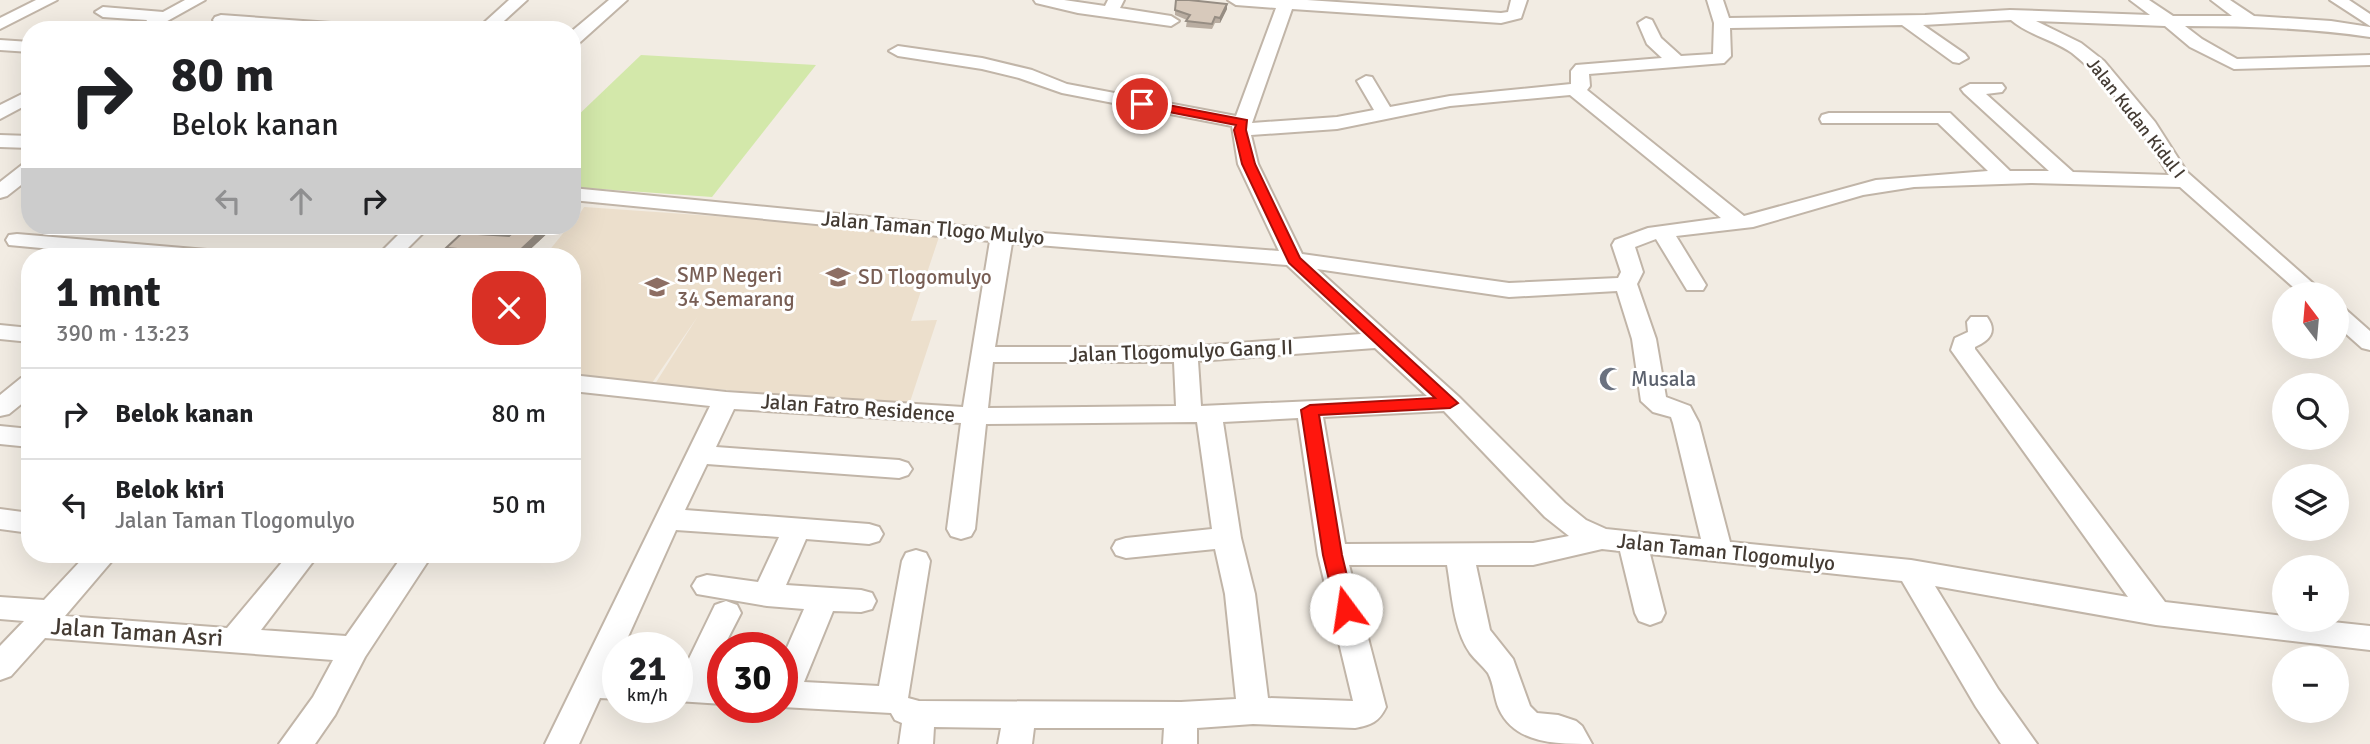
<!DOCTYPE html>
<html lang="id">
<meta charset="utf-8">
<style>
:root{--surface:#fff;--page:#f2f2f2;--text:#202124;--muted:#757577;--line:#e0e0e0}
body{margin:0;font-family:Signika,sans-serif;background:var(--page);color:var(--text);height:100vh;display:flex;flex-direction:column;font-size:26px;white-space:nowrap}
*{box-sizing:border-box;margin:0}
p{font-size:23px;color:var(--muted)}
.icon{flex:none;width:38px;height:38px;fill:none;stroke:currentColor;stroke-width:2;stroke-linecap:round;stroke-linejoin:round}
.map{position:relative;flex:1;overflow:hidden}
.panel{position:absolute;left:21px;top:248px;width:560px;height:315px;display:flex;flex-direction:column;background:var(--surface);border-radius:28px;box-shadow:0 7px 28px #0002}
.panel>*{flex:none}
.hud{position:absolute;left:21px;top:21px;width:560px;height:214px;border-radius:28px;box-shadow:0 7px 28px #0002;background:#fff;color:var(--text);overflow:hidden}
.needle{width:46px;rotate:344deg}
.tools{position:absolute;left:2272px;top:282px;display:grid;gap:14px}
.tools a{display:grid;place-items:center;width:77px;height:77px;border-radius:50%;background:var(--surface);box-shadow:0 7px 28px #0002;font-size:35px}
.speed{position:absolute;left:602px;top:632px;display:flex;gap:14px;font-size:35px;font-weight:700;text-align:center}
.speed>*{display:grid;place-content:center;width:91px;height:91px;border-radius:50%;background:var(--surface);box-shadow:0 7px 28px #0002;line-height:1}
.speed small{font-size:18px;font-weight:400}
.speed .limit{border:10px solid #d22;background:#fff;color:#111}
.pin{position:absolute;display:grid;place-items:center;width:60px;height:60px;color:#fff;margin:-30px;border:4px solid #fff;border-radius:50%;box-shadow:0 2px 7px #0007}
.me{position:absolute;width:77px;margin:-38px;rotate:346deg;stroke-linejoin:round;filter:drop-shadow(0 0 5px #0008)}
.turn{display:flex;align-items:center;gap:24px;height:147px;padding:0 35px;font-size:32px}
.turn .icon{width:91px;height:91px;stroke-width:2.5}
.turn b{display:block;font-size:49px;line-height:60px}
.lanes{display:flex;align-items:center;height:66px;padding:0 35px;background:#0003;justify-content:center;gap:35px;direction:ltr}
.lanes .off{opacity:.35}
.round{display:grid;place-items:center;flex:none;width:74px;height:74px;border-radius:28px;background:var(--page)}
.head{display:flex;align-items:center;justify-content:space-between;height:119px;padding:0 35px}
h1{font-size:42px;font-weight:700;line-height:52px}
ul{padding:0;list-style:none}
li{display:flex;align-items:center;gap:21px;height:91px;padding:0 35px;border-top:2px solid var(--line)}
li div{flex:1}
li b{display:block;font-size:26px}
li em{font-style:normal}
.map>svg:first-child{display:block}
.education{fill:#ecdfcc}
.green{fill:#d3e8aa}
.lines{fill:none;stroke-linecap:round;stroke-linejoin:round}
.minor-casing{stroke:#c1b5a8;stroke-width:4}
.minor{fill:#fff;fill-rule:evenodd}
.wall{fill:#b9ada1}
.shaded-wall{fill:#968d83}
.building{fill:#d7c9bb;stroke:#968d83;stroke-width:2}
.route{fill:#ff160d;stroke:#a60e08;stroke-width:2}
.labels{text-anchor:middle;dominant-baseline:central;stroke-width:6;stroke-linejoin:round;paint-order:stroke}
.far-street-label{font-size:18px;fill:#443b33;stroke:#fff}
.street-label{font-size:21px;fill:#443b33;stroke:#fff}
.education-label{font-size:21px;fill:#785e54;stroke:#fff;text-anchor:start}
.worship-label{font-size:21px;fill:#5b616d;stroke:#fff;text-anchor:start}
.near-street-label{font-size:24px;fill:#443b33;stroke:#fff}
</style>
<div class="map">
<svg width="2370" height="744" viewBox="0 0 2370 744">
<rect width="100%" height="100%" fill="#f2ece3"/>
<!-- education -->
<path class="education" d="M584 207 786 221 939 237 911 321 937 320 909 405 655 384 698 316 652 383 572 377V257H544L569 226H572Z"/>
<!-- green -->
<path class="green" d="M641 55 816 65 712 197 572 187V121Z"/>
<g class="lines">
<!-- minor casing -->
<g class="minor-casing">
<path id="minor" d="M36 0H57L0 29V18Z
M185 0H205L153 29 145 24 147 20 103 17 95 12 103 7 163 12Z
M509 0H527L494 30H476Z
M609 0H627L578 44 572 45V31Z
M1034 0H1064L1105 6 1108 0H1124L1120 8 1171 16 1179 21 1171 26 1078 13 1036 3Z
M1228 0H1307L1501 13 1508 12 1511 0H1527L1521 18 1501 23 1292 9 1252 123 1337 117 1374 110 1357 81 1366 76 1372 77 1390 107 1450 96 1571 84V71L1576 65 1662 58 1647 44 1638 23 1646 18 1652 20 1661 38 1681 56 1713 54 1714 23 1707 0H1723L1729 18 1925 15 2010 10 2150 15 2130 0H2149L2173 16H2232L2211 0H2230L2254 16 2331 21 2370 27V37C2309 28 2247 26 2185 26L2202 39 2237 59 2370 55V65L2234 69 2190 47 2165 26 2036 21 2081 43 2104 61 2155 122 2187 172 2325 294H2301L2180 187 2031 183 1914 187 1863 195 1753 227 1676 236 1706 285 1703 290H1687L1656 239 1635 247 1643 272 1637 284 1656 339 1666 397 1690 406 1699 423 1730 542 1911 560 2128 597 1951 350 1955 338 1968 332 1967 322 1971 317H1987C1998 332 1989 341 1975 347V349L2165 602 2284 616V620H2314L2370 626V650L2156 625 1935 586 1998 689 2037 744H2001L1976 707 1902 581 1650 554 1665 613 1661 621 1650 625 1639 621 1635 613 1620 551 1602 549 1533 565H1476L1490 630 1513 659 1530 706 1537 713 1558 715 1576 721 1582 726 1592 744C1556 744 1515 744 1499 709 1494 698 1494 684 1488 673 1483 666 1475 660 1470 653 1453 628 1452 594 1447 565H1349L1386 707C1379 722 1371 725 1355 728L1253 724 1197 728V744H1163L1164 728H1034L1032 744H998L1001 728 934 727 933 744H899L902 723 895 720 891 713 782 707V659L804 609 767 606 697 594 692 586 697 578 707 575 758 582 779 537 676 530 623 648H618V659L611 673H618V699L600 698 579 744H545L710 406 572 391V375L726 392 963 407 990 241 572 200V188L1002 230 1279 251 1238 164 1232 126 1062 93 1019 78 982 69 898 56 889 51 898 46 982 58 1032 70 1067 84 1236 116 1276 8 1236 5ZM2011 20C2028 35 2054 40 2072 53 2113 85 2142 131 2169 175L2073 172 1986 94 2002 92 2005 88 2002 84H1970L1961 89 1964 93 2049 171H2010L1950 113H1829L1822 115 1820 119 1822 123H1938L1988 171 1876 180 1744 216 1587 90 1590 86 1589 74 1724 63 1731 56 1730 28 1902 25 1953 62 1959 63 1968 58 1965 54 1923 25ZM1570 95 1721 218 1648 228 1615 240 1612 245 1621 272 1618 278 1509 283 1302 254 1258 164 1251 135 1337 129 1450 106ZM1012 243 1287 265 1361 334 1186 347H995ZM1317 269 1509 297 1617 291 1632 339 1641 401 1653 412 1671 417 1673 423 1701 539 1606 529 1586 520 1565 503 1459 397ZM1375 348 1427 396 1201 406 1198 361ZM993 362H1174L1176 406 988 408ZM734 409 961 423 947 529 951 536 961 539 971 536 975 529 986 424 1197 422 1212 529 1126 538 1116 541 1112 548 1116 555 1126 558 1215 549 1225 594 1236 699 1181 702 919 701 908 698 930 561 926 553 916 550 906 553 902 561 879 686 804 682 833 611 861 612 872 609 876 601 872 593 861 590 786 585 806 539 869 544 879 541 883 534 879 527 869 524 685 510 707 464 899 478 908 475 912 469 908 463 899 460 716 447ZM1444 411 1545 517 1569 536 1533 543 1345 544 1323 417ZM1298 418 1318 555 1353 701 1268 698 1255 594 1241 538 1223 422Z
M2330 0H2349L2370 14V26Z
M221 15 359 25 367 30H287L215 23 213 20 215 17Z
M0 40 30 42V52L0 50Z
M30 90V103L0 119V105Z
M0 135 30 136V148L0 147Z
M30 162V178L7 196 0 198V182L23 164Z
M407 226H430L399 257H376Z
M17 234 207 250 215 252 218 257H137L9 245 6 240 9 235Z
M2336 306 2344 308 2370 331V350L2362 348 2336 325Z
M0 325 30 328V342L0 339Z
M30 376V397L9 414 0 416V395L21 378Z
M0 426 30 429V447L0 444Z
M0 509 30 513V533L0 529Z
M86 555H117L65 616 227 628 288 555H318L261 630 346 636 403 555H432L365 657 335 715 315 744H279L313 697 333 660 45 638 11 676 0 680V646L24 621 0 619V597L44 600Z
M726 601 737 605 741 613 723 648 711 677 723 678V704L677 701V675H681L715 605Z"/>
</g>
<!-- minor -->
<use href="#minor" class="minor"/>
</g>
<!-- wall -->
<path class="wall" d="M1227 9 1220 23H1215L1212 29 1186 27 1187 20 1175 15V10Z
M520 226H552L553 228 522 257H477L449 255 446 248 509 236Z"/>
<!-- shaded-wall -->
<path class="shaded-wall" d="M1227 4V9L1220 23V18Z
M546 226H552L553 228 522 257H517L516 254Z"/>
<!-- building -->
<path class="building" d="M1176 0H1189L1227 4 1220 18 1215 17 1212 24 1186 21 1190 15 1175 10Z
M520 226H546L516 254 446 248 462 233 509 236Z"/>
<!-- route -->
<path class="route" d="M1142 100 1247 120 1246 130 1255 164 1300 258 1458 403 1450 408 1319 415 1342 555 1355 609 1352 614 1346 616 1339 614 1336 609 1323 555 1301 410 1310 405 1435 398 1289 263 1242 164 1234 130 1236 125 1138 106 1136 104Z"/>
<!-- icons -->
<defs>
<g id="school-bare" transform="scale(1.89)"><path d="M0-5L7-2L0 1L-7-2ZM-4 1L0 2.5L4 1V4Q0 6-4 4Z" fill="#8d6e63" stroke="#fff" stroke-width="2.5" paint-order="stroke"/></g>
<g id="mosque-bare" transform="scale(1.89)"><path d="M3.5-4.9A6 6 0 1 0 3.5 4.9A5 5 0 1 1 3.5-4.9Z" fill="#6b7280" stroke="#fff" stroke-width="2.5" paint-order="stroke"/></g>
</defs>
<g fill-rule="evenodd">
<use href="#school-bare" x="838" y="277"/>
<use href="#school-bare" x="657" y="287"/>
<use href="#mosque-bare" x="1611" y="379"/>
</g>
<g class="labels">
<!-- far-street labels -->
<g class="far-street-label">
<text transform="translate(2136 118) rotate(52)">Jalan Kudan Kidul I</text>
</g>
<!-- street labels -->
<g class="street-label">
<text transform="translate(933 228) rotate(5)">Jalan Taman Tlogo Mulyo</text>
<text transform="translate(1181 351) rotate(-2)">Jalan Tlogomulyo Gang II</text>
<text transform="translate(858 408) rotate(4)">Jalan Fatro Residence</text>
<text transform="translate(1726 552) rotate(6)">Jalan Taman Tlogomulyo</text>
</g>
<!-- education labels -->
<g class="education-label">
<text x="677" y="275">SMP Negeri<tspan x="677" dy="24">34 Semarang</tspan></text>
<text x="858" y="277">SD Tlogomulyo</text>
</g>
<!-- worship labels -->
<g class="worship-label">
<text x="1631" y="379">Musala</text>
</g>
<!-- near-street labels -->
<g class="near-street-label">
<text transform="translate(137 632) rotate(4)">Jalan Taman Asri</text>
</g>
</g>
</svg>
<div class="tools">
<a><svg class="needle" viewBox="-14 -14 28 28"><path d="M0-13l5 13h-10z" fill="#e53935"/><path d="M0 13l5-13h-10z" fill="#757577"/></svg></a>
<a><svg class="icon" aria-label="search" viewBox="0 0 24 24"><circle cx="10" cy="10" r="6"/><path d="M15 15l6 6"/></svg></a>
<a><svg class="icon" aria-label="layers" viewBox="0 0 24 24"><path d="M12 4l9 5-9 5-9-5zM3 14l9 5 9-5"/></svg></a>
<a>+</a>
<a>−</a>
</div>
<div class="speed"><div>21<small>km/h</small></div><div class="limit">30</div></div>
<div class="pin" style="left:1142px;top:104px;background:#d93025"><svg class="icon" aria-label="arrive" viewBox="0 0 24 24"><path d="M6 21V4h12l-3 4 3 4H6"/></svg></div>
<svg class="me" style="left:1346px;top:609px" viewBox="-20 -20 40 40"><circle r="19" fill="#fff"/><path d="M0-13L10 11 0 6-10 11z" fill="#ff160d"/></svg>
<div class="hud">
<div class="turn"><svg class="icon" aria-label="right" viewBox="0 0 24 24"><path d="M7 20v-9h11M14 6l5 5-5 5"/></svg><div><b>80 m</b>Belok kanan</div></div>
<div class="lanes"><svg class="icon off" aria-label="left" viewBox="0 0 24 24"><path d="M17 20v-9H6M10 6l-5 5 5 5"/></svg><svg class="icon off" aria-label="ahead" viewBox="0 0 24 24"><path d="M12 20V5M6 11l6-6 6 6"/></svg><svg class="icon" aria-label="right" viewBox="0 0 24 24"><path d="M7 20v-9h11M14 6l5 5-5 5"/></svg></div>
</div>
<section class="panel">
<div class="head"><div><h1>1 mnt</h1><p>390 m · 13:23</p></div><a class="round" style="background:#d93025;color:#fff"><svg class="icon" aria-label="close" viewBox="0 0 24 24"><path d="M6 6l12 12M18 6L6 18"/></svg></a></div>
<ul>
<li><svg class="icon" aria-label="right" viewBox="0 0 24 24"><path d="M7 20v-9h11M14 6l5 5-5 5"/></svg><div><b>Belok kanan</b></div><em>80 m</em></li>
<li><svg class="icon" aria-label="left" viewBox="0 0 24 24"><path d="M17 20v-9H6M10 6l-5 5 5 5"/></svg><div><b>Belok kiri</b><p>Jalan Taman Tlogomulyo</p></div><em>50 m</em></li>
</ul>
</section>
</div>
